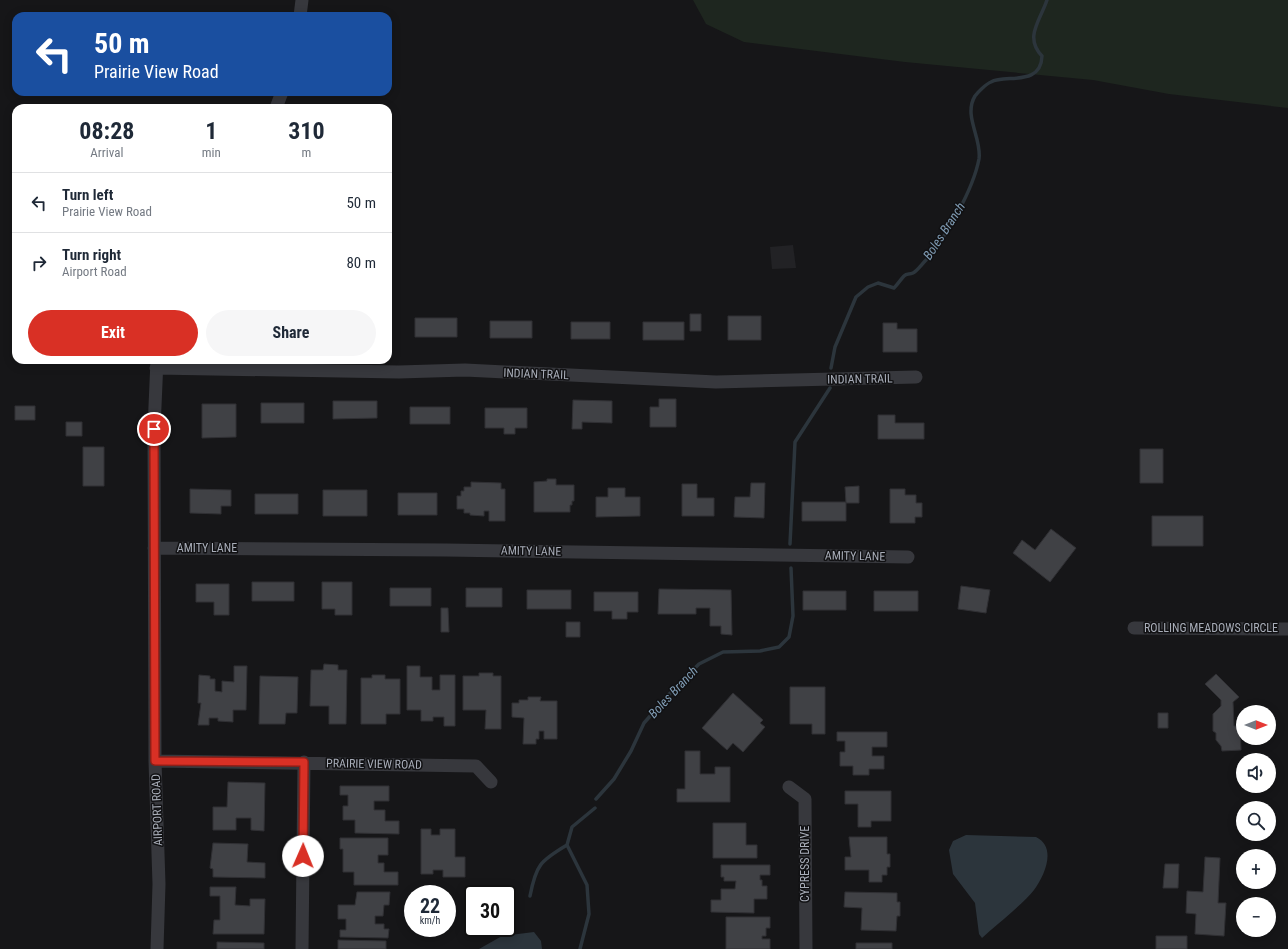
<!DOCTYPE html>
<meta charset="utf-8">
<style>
:root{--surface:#fff;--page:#f6f6f7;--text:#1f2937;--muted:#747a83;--line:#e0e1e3;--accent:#d93025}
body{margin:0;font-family:"Roboto Condensed",sans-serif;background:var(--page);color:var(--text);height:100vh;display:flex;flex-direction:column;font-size:15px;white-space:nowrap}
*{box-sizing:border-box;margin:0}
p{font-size:13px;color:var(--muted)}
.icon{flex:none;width:22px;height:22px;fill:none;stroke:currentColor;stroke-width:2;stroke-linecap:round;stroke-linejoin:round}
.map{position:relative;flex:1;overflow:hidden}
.sheet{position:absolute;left:12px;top:104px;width:380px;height:260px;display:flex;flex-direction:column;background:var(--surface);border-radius:12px;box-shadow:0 2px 10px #0003}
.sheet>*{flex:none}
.top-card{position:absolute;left:12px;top:12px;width:380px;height:84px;border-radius:12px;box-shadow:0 2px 10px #0003;background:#1a4fa0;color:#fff;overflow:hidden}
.needle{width:26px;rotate:90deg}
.controls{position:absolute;left:1236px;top:705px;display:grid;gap:8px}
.controls a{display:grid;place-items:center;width:40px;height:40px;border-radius:50%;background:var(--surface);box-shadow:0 2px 10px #0003;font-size:20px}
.speed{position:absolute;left:404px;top:885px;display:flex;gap:8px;font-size:20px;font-weight:700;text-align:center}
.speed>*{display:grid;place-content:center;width:52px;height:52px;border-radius:50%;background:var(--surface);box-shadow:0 2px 10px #0003;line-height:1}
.speed small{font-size:10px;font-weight:400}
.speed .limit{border:2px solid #111;border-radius:6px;background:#fff;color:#111}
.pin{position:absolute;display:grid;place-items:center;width:34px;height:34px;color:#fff;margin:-17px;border:2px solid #fff;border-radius:50%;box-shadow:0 1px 4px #0007}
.me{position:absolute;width:44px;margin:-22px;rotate:1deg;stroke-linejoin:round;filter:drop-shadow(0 0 3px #0008)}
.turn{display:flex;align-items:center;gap:14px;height:84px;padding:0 16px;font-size:18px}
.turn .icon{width:52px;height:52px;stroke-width:2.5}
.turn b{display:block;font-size:28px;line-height:34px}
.eta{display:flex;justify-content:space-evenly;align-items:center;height:68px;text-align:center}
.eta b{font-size:24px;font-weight:700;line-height:28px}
.cta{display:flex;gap:8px;margin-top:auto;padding:8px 16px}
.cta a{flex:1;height:46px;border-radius:24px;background:var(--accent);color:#fff;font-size:16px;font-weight:700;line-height:46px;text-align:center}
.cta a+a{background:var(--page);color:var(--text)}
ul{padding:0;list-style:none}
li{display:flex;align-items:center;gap:12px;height:60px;padding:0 16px;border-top:1px solid var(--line)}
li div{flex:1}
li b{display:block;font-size:15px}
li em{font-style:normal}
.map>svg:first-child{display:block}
.built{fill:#222225}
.green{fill:#1e261f}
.water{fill:#2c353c}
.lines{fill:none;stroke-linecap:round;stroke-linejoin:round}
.stream{stroke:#2c353c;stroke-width:3.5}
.building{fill:#404145;stroke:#303034}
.minor{stroke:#37383d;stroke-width:13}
.route-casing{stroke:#8d1f18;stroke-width:10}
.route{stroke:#d93025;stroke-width:7}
.labels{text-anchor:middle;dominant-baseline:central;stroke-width:3;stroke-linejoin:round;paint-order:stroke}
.street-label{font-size:12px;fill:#a8adb8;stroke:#111113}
.water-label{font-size:13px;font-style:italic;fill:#7f9bb3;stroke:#111113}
</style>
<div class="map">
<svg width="1288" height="949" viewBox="0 0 1288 949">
<rect width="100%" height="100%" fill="#161618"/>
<!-- built -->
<path class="built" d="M793 245 796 268 772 269 770 247Z"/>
<!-- green -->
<path class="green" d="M693 0H1288V108L1169 94 1093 80 905 62 744 42 706 24Z"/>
<!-- water -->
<path class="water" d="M966 835 1036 837C1057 847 1045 875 1034 890 1023 904 996 925 982 938L979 934 975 903 953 874 949 850 953 841Z
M534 932 541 941 542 949H479L502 936Z"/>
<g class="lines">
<!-- stream -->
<path class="stream" d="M831 368 835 347 856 297 868 287 878 283 894 288C898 284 901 279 904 276 907 273 909 275 913 273 917 271 922 264 926 260 946 237 973 190 979 159 982 138 963 116 975 96 978 92 986 84 991 82 1005 74 1041 87 1042 56 1024 37 1040 21 1047 0
M790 544 795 442 830 388
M596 799 614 779 631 751 644 723 673 690 699 664 723 652 760 651 779 647 789 637 793 616 791 568
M530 896C536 865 540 861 567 845
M580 949 589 914 587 885 567 845 572 827 595 808"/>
</g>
<!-- building -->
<path class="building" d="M690 314H701V331H690Z
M728 316H761V340H728Z
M415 318H457V337H415Z
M490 321H532V338H490Z
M571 322H610V339H571Z
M643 322H684V340H643Z
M883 323H897V329H917V352H883Z
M659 399H676V427H650V407H659Z
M573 400 612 401V423L582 422V429H572Z
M333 401H377V418L333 419Z
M261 403H304V423H261Z
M202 404H236V437L202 438Z
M15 406H35V420H15Z
M410 407H450V424H410Z
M485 408H527V428H515V434H504V428H485Z
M878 415H895V423H924V439H878Z
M66 422H82V436H66Z
M83 447H104V486H83Z
M1140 449H1163V483H1140Z
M547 479H556V485H574V501H572V505H570V512H534V482L547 481Z
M471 482 501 483V489H505V521H489V511H484V516L470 515V513H464V509H457V496H461V491H464V487H471Z
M751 483H765L764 518 734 517 735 497H750Z
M682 484H697V498H714V516H682Z
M859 486V503H846L845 487Z
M608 488H625V497H640V516L596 517V497H608Z
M190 489 231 490V506H221V514L190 513Z
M890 489H905V495H916V503H922V517H915V523H890Z
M323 490H367V516H323Z
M398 493H437V515H398Z
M255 494H298V514H255Z
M802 502H846V521H802Z
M1152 516H1203V546H1152Z
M1051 529 1076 548 1050 582 1013 553 1022 540 1035 550Z
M252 582H294V601H252Z
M322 582H352V615H335V609H322Z
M196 584H229V615H214V602H196Z
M961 586 990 590 986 613 958 609Z
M390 588H431V606H390Z
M466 588H502V607H466Z
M659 589 731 590 732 635 721 634V626H710V608H696V614H658Z
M527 590H571V609H527Z
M803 591H846V610H803Z
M874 591H918V611H874Z
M594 592H638V612H627V619H612V611H594Z
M441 608H448L449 632H441Z
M566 622H580V637H566Z
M324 664 338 665V670H347L346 724H329V706H310L311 670H323Z
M234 666H247L246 710H233V722L218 721V718H209V725H198L201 703H198L199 675 210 676V679H215V691L222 692V681L234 682Z
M407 666H420V677H432V690H440V675H455V726H444V717H433V721H421V710H407Z
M479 673H493V676H501V729H485L486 710H463V676H479Z
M1216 674 1239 697 1233 702 1234 726H1240L1241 750 1222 751 1221 746 1216 740V733L1213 731V714L1221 706V700L1205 684Z
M372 675H385V679H400V714H386V724H361V678H372Z
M260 676 298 677 297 713H286L285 724H259Z
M790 687H825V734H812V724H790Z
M733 693 763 720 760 723 765 727 743 752 733 743 727 750 702 728Z
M528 697H541L540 701H557V739H544V731H539V739H536V744H523L524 718 512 717V703H519V700H528Z
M1158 713H1168V728H1158Z
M837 732H887V747H872V756H884V769H869V775H853V766H840V752H845V741H837Z
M685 751H700V774H715V767H730V802H677V789H685Z
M228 782 265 783 264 831 251 830V818H236V830H213V807H227Z
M340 786H389V801H374V810H385V821H399V834L355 833V820H343V806H348V795H340Z
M845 791H891V821H871V827H858V804H845Z
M713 823H746V845H757V858H713Z
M421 829H431V835H440V829H455V857H465V877H443V870H433V874H421Z
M849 837H887V854H890V867H887V875H882V882H869V870H845V857H851Z
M340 838H388V855H378V863H384V872H398V885H354V872H343V849H340Z
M213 843 248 844 247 862 265 863V878L213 877V869L210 868Z
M1205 857 1220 858 1218 903H1226L1224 936 1195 934 1196 914 1186 913 1187 891 1203 892Z
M1165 864H1179L1178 888H1163Z
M721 865H770V875H760V880H762V886H767V899H754V913L711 912V900H721V889H735L736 881H724V877H721Z
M210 887H236L235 905 250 906V899H265L264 934H213L214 920H220V896H210Z
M357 892H390L389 905H384L383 916H375V924H384V929H389L388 938 340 937V930H346V919H338V905H355Z
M845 892 897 893V902H900V916H897L896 931 861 930 862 908 844 907Z
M726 917H770V928H766V936H762V939H770V949H726Z
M1156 936H1187V949H1156Z
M338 940 386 941V949H338Z
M217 942 264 943V949H217Z
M856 943H892V949H856Z"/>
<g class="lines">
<!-- minor -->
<path class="minor" d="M300 16 302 0
M276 108 282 92
M156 368 399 372 465 370 716 382 916 377
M154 548 446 550 908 557
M1134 628 1288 629
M155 761 476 766 491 782
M789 787 805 799 806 949
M157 949 159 884 155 761 154 429 157 360
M302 949 304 762"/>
</g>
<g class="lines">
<!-- route casing -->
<g class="route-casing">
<path id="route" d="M154 429 155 761 304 762 303 856"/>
</g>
<!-- route -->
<use href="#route" class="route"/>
</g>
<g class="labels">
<!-- street labels -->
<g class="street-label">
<text transform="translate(536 374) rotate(2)">INDIAN TRAIL</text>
<text transform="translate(860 379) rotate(-1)">INDIAN TRAIL</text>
<text x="207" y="548">AMITY LANE</text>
<text transform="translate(531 551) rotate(1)">AMITY LANE</text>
<text transform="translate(855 556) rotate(1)">AMITY LANE</text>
<text x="1211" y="628">ROLLING MEADOWS CIRCLE</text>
<text transform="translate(374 764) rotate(1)">PRAIRIE VIEW ROAD</text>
<text transform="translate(157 810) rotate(-92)">AIRPORT ROAD</text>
<text transform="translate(805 864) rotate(-90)">CYPRESS DRIVE</text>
</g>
<!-- water labels -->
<g class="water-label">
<text transform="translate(944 231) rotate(-57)">Boles Branch</text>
<text transform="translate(673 692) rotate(-47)">Boles Branch</text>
</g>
</g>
</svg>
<div class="controls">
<a><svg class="needle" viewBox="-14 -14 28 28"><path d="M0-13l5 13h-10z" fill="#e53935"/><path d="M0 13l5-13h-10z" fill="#747a83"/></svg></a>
<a><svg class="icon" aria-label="sound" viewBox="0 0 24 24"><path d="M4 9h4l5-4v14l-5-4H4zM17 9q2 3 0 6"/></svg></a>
<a><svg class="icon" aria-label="search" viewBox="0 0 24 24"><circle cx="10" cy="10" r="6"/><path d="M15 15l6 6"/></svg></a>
<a>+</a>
<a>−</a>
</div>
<div class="speed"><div>22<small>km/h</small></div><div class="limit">30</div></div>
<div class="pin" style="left:154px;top:429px;background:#d93025"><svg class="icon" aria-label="arrive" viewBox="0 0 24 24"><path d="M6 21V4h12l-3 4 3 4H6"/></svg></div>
<svg class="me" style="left:303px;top:856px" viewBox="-20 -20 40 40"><circle r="19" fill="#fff"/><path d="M0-13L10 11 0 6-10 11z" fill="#d93025"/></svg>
<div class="top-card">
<div class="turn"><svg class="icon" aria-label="left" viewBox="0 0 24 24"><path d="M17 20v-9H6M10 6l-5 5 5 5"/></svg><div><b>50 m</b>Prairie View Road</div></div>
</div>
<section class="sheet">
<div class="eta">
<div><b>08:28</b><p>Arrival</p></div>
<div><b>1</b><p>min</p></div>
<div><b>310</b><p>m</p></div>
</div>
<ul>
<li><svg class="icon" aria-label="left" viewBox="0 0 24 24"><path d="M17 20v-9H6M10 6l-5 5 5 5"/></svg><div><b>Turn left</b><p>Prairie View Road</p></div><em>50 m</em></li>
<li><svg class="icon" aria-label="right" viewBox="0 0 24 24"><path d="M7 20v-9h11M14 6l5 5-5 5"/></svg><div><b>Turn right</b><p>Airport Road</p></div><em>80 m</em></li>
</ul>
<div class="cta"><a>Exit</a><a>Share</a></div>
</section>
</div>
